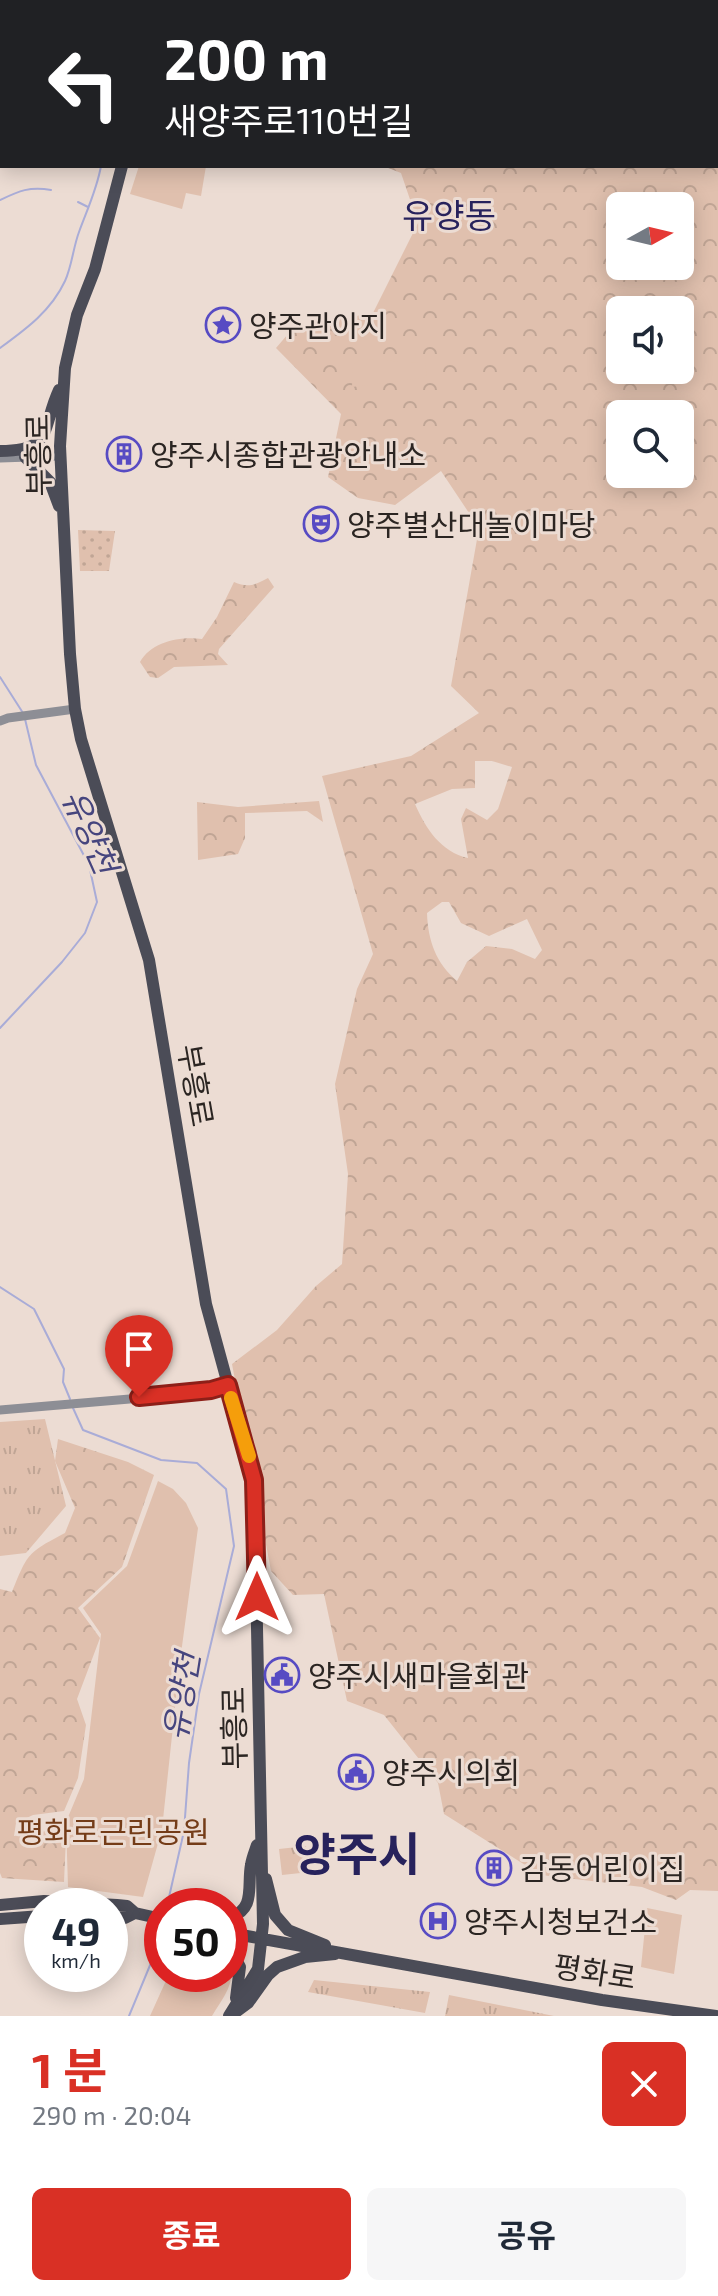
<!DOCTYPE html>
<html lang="ko">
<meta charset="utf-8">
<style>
:root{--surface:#fff;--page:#f6f6f7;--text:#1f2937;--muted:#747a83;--accent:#d93025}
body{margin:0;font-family:"Exo 2","Noto Sans KR",sans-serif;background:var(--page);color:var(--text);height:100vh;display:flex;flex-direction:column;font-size:30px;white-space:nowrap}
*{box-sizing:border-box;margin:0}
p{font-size:26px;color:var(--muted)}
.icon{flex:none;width:44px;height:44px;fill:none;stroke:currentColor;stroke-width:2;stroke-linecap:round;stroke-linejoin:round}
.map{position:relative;height:2016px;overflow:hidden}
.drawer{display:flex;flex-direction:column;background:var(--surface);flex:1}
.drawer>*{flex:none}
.guide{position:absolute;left:0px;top:0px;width:718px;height:168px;box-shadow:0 4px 20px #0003;background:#202124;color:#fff;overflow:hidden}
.needle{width:52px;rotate:82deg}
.buttons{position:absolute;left:606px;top:192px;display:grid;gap:16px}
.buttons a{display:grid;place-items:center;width:88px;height:88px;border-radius:12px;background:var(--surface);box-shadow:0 4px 20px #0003;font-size:40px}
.speed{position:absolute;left:24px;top:1888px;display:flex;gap:16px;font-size:40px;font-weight:700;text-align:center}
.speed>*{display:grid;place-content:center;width:104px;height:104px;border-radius:50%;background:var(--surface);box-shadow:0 4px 20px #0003;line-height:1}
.speed small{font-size:20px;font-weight:400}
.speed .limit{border:12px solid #d22;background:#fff;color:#111}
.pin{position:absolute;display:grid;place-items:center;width:68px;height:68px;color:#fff;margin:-82px -34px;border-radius:50% 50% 50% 0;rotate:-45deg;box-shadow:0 0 8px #0007}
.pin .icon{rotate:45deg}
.me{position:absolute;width:88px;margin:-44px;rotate:0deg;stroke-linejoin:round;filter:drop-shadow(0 0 6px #0008)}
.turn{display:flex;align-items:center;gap:28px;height:168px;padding:0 32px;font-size:36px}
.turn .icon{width:104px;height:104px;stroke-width:2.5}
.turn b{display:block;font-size:56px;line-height:68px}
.round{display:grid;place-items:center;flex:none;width:84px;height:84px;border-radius:12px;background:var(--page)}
.headline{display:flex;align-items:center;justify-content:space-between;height:136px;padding:0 32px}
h1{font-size:48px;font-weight:700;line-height:60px;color:var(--accent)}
.action{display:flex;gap:16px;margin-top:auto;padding:16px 32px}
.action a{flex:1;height:92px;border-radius:12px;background:var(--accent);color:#fff;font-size:32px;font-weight:700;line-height:92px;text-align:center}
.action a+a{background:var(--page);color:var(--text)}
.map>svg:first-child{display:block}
.grass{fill:url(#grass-tufts)}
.forest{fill:url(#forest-crowns);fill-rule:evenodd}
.park{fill:#e0c0ae}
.garden{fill:url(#garden-dots)}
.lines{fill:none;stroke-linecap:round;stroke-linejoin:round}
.stream{stroke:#a9acd7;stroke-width:2}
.minor{stroke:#8d8e95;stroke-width:9}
.major{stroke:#4b4c57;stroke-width:12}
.route-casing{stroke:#8d1f18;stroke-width:20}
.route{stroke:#d93025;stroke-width:14}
.slow{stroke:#f59e0b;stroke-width:14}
.labels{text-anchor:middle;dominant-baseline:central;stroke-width:6;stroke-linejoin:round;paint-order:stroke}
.poi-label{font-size:30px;fill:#2b2522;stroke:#ecdcd3;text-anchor:start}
.street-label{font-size:30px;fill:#2b2522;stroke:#ecdcd3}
.park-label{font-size:30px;fill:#743c18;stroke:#ecdcd3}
.water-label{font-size:32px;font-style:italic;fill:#46457e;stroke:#ecdcd3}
.quarter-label{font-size:34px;fill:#27225c;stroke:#ecdcd3}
.town-label{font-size:46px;font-weight:bold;fill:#27225c;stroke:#ecdcd3}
</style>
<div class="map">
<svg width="718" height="2016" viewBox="0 0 718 2016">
<defs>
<pattern id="grass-tufts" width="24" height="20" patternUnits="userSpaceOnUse" patternTransform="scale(2)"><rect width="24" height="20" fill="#e0c0ae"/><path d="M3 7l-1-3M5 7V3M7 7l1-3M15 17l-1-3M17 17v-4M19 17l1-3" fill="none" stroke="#c0a595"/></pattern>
<pattern id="forest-crowns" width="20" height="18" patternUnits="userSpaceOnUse" patternTransform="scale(2)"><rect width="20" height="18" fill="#e0c0ae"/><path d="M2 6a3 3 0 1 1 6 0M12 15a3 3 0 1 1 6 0" fill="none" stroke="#c0a595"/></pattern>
<pattern id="garden-dots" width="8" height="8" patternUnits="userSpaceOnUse" patternTransform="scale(2)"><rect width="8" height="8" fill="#e0c0ae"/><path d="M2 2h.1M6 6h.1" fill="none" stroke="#c0a595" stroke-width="1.8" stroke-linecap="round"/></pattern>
</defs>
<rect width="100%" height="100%" fill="#ecdcd3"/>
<!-- grass -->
<path class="grass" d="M45 1419 66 1506 26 1553 0 1556V1422Z
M306 1846 310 1872 282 1875 279 1849Z
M314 1980 430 1992 425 2013 308 1992Z
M449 1995 554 2016H445Z"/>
<!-- forest -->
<path class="forest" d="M375 0H718V1891L690 1890 676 1900 642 1887 541 1875 444 1814 438 1783 384 1715 347 1701 324 1594 293 1595 271 1571 232 1364 277 1330 316 1286 342 1264 348 1174 335 1084 357 989 373 954 322 776 411 756 479 713 451 686 479 528 441 471 395 505 358 498 328 477 341 414 276 348 294 327 373 313 418 223 401 173 383 166H716V2H374ZM620 206H680V266H620ZM620 310H680V370H620ZM620 414H680V474H620ZM475 761H492L512 767 498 809 487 820 466 808 461 819 468 858C441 852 426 829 415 804L452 789 475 788ZM442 902H449L461 923 489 936 527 919 542 950 535 959 512 949 486 946 467 962 457 981C436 963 428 941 427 913Z
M268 578 274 587 219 649 218 654 228 665 174 667 158 678 150 677 140 662C151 642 180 636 202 639L217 617 234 582C248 588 255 585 268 578Z
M319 801 323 822 307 811 245 813V838L238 854 198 860 197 802 238 807Z
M58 1439 128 1462 154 1475 122 1567 78 1608 100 1638 77 1699 86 1725 78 1778 64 1811 33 1815 16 1823 14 1836 46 1831 66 1837 64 1882 2 1878 0 1873V1589L12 1592C28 1553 27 1553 65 1533L75 1508 55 1461Z"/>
<!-- park -->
<path class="park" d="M139 166H206L201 196 186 193 182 209 130 194Z
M360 359 425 363 427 375 423 378 352 387 353 365Z
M158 1481 173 1489 186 1503 198 1528 180 1661 162 1829 143 1897 68 1887 66 1822 84 1779 101 1634 83 1608 127 1566Z
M647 1908 682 1915 674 1974 641 1967Z
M230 1961C237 1982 222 1999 212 2016H150L169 1974H230Z"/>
<!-- garden -->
<path class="garden" d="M78 530 115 531 109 571H80Z"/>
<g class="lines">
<!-- stream -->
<path class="stream" d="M177 2 182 0
M0 200C19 191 30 186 51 190
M78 202 88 207
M0 348C26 329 51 311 65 281 72 266 73 248 79 232 87 210 97 189 101 166
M0 677 23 713
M0 1028 62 962 85 933 97 902 89 865 36 765 25 719
M0 1287 34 1309 64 1369 63 1382 70 1399
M73 1408 83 1430 161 1460 197 1463 226 1489 234 1546 199 1694 189 1763 184 1831 167 1906
M129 2016 158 1946 162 1930"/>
<!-- minor -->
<path class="minor" d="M0 8 2 9
M0 458 60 456
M0 721 8 718 75 709
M0 1410 165 1396 228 1385"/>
<!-- major -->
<path class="major" d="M165 2V0
M122 166 95 269 77 315 65 368 60 446 70 654 75 709 81 739 149 960 206 1304 254 1480 263 1924 258 1969 229 2016
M0 451C54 451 41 429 59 390
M25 457 50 482 59 506
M266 1879 275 1915 288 1930 325 1945
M0 1905 44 1901 117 1905 127 1906 135 1913 162 1919
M110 1917 125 1918 135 1913
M230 1917C256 1910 247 1885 251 1865 252 1858 255 1851 257 1845
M0 1919 42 1916
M230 1933 602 2000 716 2016
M230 1948 240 1967 236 1998
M233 2014 248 2003 268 1975 277 1967 305 1957 335 1954"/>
</g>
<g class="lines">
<!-- route casing -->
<g class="route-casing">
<path id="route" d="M139 1397 211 1390 228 1385 254 1480 257 1597"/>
</g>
<!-- route -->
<use href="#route" class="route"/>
<!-- slow -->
<path class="slow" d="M231 1398 249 1456"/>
</g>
<!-- icons -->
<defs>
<g id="sight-ring" transform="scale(1.8)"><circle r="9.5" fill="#ecdcd3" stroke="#574bc3" stroke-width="1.5"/><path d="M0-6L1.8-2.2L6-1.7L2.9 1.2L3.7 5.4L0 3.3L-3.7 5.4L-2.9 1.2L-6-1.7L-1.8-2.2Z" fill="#574bc3"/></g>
<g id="building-ring" transform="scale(1.8)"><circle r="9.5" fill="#ecdcd3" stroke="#574bc3" stroke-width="1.5"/><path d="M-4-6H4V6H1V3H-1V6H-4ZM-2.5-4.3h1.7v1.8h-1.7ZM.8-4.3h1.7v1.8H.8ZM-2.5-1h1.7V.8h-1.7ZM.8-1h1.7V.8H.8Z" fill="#574bc3"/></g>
<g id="theatre-ring" transform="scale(1.8)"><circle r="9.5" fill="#ecdcd3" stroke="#574bc3" stroke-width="1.5"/><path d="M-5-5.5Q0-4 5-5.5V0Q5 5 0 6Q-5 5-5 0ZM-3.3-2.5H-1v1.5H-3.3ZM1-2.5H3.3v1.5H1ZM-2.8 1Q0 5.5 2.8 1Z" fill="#574bc3"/></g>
<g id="civic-ring" transform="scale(1.8)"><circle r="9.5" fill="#ecdcd3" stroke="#574bc3" stroke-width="1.5"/><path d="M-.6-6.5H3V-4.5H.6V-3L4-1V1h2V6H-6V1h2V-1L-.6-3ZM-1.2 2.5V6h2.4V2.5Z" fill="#574bc3"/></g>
<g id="hospital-ring" transform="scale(1.8)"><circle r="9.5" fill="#ecdcd3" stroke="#574bc3" stroke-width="1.5"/><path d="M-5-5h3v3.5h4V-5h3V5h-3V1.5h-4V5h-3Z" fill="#574bc3"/></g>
</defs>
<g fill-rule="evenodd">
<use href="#sight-ring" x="223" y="325"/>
<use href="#building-ring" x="124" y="454"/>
<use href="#theatre-ring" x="321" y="524"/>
<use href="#civic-ring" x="282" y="1675"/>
<use href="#civic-ring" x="356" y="1772"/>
<use href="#building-ring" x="494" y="1868"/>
<use href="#hospital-ring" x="438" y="1921"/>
</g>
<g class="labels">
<!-- poi labels -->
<g class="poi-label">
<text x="249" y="325">양주관아지</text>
<text x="150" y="454">양주시종합관광안내소</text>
<text x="347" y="524">양주별산대놀이마당</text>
<text x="308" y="1675">양주시새마을회관</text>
<text x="382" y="1772">양주시의회</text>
<text x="520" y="1868">감동어린이집</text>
<text x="464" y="1921">양주시청보건소</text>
</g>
<!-- street labels -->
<g class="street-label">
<text transform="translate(37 455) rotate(-91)">부흥로</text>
<text transform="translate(197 1085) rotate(80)">부흥로</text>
<text transform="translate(233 1728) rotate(-91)">부흥로</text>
<text transform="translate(595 1971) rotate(9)">평화로</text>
</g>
<!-- park labels -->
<g class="park-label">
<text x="113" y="1831">평화로근린공원</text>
</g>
<!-- water labels -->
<g class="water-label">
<text transform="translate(91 831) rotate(66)">유양천</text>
<text transform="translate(180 1696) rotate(-81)">유양천</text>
</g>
<!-- quarter labels -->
<g class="quarter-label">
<text x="449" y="214">유양동</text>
</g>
<!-- town labels -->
<g class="town-label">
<text x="357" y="1852">양주시</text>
</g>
</g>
</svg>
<div class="buttons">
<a><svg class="needle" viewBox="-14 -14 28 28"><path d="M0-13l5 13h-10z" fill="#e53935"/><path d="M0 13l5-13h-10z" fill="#747a83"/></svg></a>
<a><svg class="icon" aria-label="sound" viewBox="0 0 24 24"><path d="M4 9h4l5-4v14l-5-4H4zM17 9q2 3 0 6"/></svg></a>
<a><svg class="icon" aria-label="search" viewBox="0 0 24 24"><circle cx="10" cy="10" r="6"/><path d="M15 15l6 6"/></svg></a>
</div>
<div class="speed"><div>49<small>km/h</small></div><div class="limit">50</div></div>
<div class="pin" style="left:139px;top:1397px;background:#d93025"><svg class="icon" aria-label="arrive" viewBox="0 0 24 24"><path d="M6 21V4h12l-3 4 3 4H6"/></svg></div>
<svg class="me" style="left:257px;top:1597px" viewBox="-20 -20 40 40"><path d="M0-17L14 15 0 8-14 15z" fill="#d93025" stroke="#fff" stroke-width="4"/></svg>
<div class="guide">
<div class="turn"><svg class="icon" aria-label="left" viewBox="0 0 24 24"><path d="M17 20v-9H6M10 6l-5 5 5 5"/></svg><div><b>200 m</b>새양주로110번길</div></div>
</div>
</div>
<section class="drawer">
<div class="headline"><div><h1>1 분</h1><p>290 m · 20:04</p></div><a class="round" style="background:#d93025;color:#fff"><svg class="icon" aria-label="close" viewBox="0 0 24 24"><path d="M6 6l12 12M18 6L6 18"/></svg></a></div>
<div class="action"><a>종료</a><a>공유</a></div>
</section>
